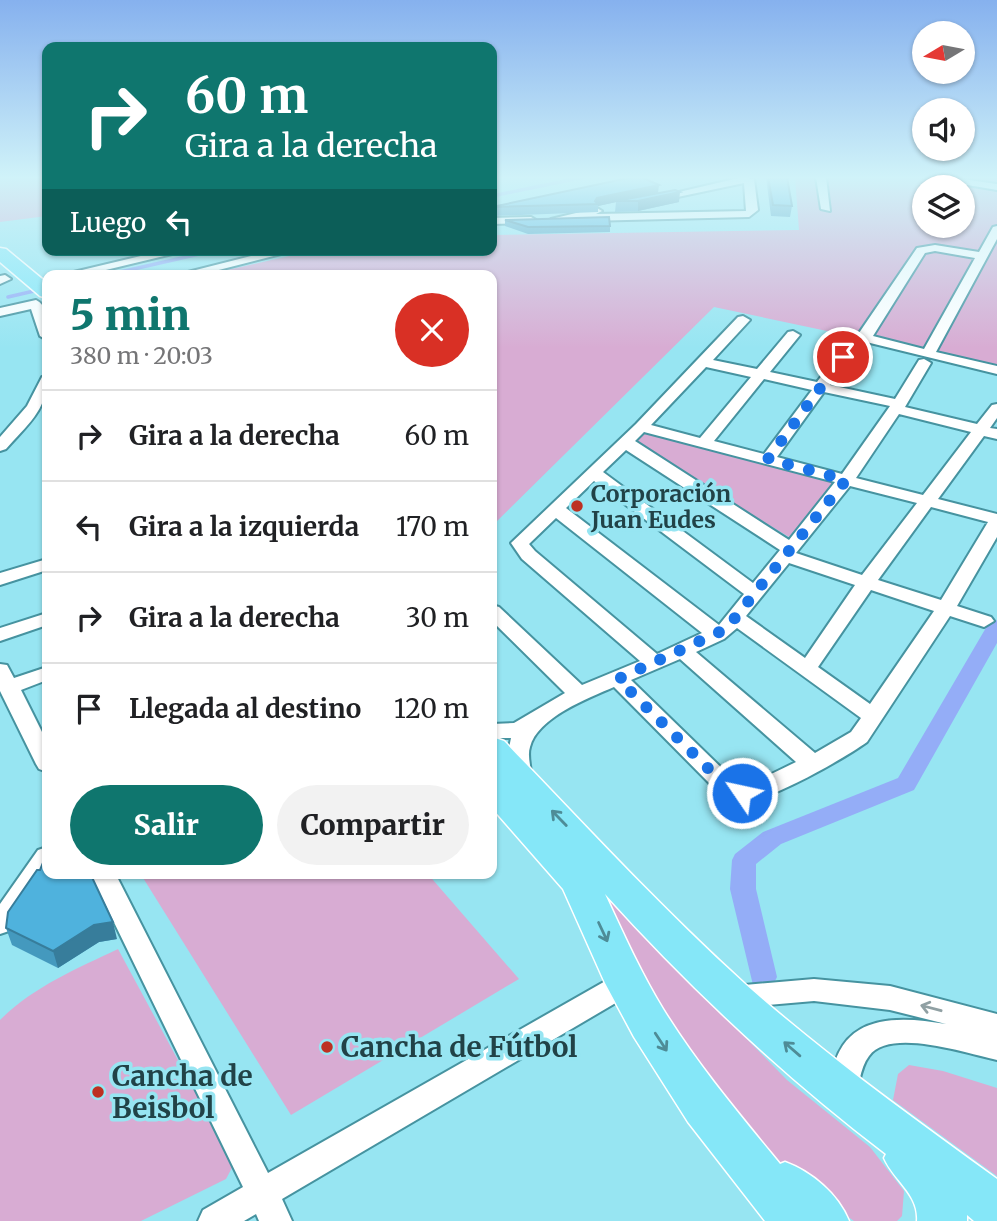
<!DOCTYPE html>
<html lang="es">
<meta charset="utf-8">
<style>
:root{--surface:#fff;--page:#f2f2f2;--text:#202124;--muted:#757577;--line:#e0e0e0;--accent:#0f766e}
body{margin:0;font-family:Merriweather,serif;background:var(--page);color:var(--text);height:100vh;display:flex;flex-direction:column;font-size:26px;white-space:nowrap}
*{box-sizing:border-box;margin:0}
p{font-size:23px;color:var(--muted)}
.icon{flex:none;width:38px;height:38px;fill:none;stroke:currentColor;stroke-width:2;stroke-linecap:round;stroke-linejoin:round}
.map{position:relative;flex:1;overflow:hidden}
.panel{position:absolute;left:42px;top:270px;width:455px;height:609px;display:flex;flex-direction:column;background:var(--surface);border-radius:14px;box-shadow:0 2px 5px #0004}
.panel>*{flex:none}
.hud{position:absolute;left:42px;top:42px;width:455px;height:214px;border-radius:14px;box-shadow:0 2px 5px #0004;background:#0f766e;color:#fff;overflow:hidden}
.needle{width:46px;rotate:260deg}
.tools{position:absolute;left:912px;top:21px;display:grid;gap:14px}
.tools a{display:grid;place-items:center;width:63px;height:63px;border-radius:50%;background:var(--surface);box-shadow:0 2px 5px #0004;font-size:35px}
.pin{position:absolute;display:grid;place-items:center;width:60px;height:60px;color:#fff;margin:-30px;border:4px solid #fff;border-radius:50%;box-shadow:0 2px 7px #0007}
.me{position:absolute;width:77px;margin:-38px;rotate:304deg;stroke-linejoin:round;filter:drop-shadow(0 0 5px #0008)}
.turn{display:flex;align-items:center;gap:24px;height:147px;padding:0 28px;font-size:32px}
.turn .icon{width:91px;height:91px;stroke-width:2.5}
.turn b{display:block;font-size:49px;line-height:60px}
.then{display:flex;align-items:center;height:66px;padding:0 28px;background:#0003;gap:14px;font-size:26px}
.round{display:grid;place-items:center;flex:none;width:74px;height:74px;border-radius:37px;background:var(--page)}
.head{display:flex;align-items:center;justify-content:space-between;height:119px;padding:0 28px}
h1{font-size:42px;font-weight:800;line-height:52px;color:var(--accent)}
.action{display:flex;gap:14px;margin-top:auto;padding:14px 28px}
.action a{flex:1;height:80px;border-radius:42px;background:var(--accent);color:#fff;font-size:28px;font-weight:800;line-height:80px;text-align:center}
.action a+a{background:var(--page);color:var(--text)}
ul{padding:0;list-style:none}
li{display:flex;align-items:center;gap:21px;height:91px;padding:0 28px;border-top:2px solid var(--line)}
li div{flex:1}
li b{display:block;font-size:26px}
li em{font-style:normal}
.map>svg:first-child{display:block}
.green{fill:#d8acd3;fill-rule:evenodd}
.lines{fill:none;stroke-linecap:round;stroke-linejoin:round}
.stream{stroke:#94adf7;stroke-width:3.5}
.canal{fill:#94adf7;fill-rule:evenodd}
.minor-casing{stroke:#4693a0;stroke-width:4}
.highway-casing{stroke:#fff;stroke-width:3}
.minor{fill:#fff;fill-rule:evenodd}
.highway{fill:#85e7f8;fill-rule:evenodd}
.wall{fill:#4499be}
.shaded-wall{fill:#377d9b}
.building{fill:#4fb2dd;stroke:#377d9b;stroke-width:2}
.oneway{stroke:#4e8c97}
.oneway2{stroke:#90a0a3}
.route{stroke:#1a73e8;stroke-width:12;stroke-dasharray:0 21.6}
.poi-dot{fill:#bd3022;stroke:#97e5f2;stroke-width:2.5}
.labels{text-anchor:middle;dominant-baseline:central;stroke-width:7;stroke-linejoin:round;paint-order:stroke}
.poi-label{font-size:23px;font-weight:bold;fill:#214247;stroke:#97e5f2;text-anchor:start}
.near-poi-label{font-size:28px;font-weight:bold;fill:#214247;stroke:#97e5f2;text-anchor:start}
</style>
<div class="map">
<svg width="997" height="1221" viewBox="0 0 997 1221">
<rect width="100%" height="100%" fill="#97e5f2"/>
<!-- green -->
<path class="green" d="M0 177H47V216L0 222Z
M795 177H997V367L714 307 492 526V275H205L316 250H492V235L799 230ZM924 187H962V226H924Z
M643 431 835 482 789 537 632 442Z
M140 873H427L519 979 291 1115Z
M597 886 787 1080 870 1147 904 1191 902 1216 897 1221H854L804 1186 746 1127 704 1077 654 995Z
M118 949 234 1164 226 1179 141 1221H0V1020C33 987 76 969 118 949Z
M909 1065 943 1071 997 1088V1176L893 1100 898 1074Z"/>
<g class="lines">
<!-- stream -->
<path class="stream" d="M492 196 584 177
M107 275 217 250
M8 297 47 288"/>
<!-- canal -->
<path class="canal" d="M997 620V643L914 790 781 844 756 864V889L777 977 773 985 763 988 753 985 730 889 732 860 735 854 763 832 898 778 987 626Z"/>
<!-- minor casing -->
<g class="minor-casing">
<path id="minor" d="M743 177 754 179 758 210 749 217 586 221 581 217 556 222 551 219 597 208 602 211 596 214 746 211 744 183 654 202 649 199Z
M816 177H826L830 211 821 209Z
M921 177H948L997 184V190Z
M492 218 531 217 536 220 531 223 492 224Z
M997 226V239L936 352 997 366V374L862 341 859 333 917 248 935 245 979 252 993 227ZM935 251 975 258 924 349 873 336 925 253Z
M166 250H189L85 275H61Z
M275 250H297L199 275H176Z
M0 276 5 275 11 279 0 284Z
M36 300C50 307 47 326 47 340L40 336 31 309 0 316V308Z
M743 316 750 320 713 360 757 369 788 332 793 331 800 335 770 372 817 382 849 339 854 338 861 342 830 385 895 399 919 360 924 359 931 363 905 407 977 424 992 405 997 404V418L990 428 997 429V439L984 436 938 499 997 514V537L957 606 991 617 994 621 984 627 950 616 867 742C843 759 772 800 745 801 736 801 727 796 719 793L614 687C588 698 537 718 530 747 526 759 535 775 529 785L521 787 513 785 506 763 511 738H492V724L514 723 565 693 492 621V605L499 607 582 685 640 661 522 559 511 543 636 424 738 317ZM706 367 751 377 700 438 651 425ZM764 379 812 390 764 454 714 441ZM824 392 890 406 842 474 777 457ZM899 414 971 432 923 495 856 478ZM644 432 835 482 789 540 635 441ZM626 450 780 550 753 583 603 472ZM594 481 744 594 719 625 566 508ZM850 486 917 503 862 575 796 553ZM931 507 988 522 941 600 878 580ZM556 518 702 633 657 654 535 551 529 544ZM789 563 855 585 805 658 746 616ZM871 590 934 611 870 704 818 667ZM737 628 861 718 851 732 815 753 696 652 724 639ZM680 659 796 762 751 784 744 785 735 781 631 680Z
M47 376C48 410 27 425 6 449L0 451V437L27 406 42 377Z
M47 559V570L0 585V573Z
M47 613V625L0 641V628Z
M0 664 7 665 14 678 47 667V680L21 690 47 742V772L39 769 36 764 0 691Z
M47 847 48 873 9 931 0 934V904L38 850Z
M90 873H115L268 1173 616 975 626 972 636 975 640 983 636 991 282 1199 292 1221H259L256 1214 244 1221H198L203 1210 243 1187Z
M814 979 890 986 997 1014V1060C968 1054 890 1027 869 1056 859 1069 860 1087 853 1102L843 1106 833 1102C827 1091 830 1083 833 1070 845 1013 900 1016 946 1024L890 1010 814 1001 733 1008 723 1005 719 997 723 989 733 986Z"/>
</g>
<!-- highway casing -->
<g class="highway-casing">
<path id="highway" d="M0 248 6 249 47 283V298L40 296 0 262Z
M492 737 504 741C583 823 660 907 744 983 824 1054 910 1116 997 1179V1221H974L967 1215V1221H917C919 1194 894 1181 884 1158L886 1154C784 1076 691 989 605 894 623 933 641 973 663 1009 697 1064 739 1114 780 1164L785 1162C812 1172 838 1194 849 1221H765L688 1122 634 1037 605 983 563 889 492 808V773H495L492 770Z"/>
</g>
<!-- minor -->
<use href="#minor" class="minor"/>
<!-- highway -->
<use href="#highway" class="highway"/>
</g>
<!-- wall -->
<path class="wall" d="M766 177H787L792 206 790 217 771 216Z
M658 193 679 202 638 211 615 212 616 202 598 206V212L492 216V206Z
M505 220 610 226V232L528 234 505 226Z
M6 928 117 939 99 942 58 968 12 945Z"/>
<!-- shaded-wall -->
<path class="shaded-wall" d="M659 185 658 193 598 206V204L595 201 597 198Z
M680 192 679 202 638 211V201Z
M113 922 117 939 99 942 58 968 53 951 94 925Z"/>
<!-- building -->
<path class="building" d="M633 177H641L659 185 597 198 595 201 598 204 492 207Z
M768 177H787L792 206 773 205Z
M675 190 680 192 638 201H616Z
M609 217 610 226 528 227 505 220Z
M45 858H47V873H90L113 922 94 925 53 951 6 928 8 912 37 870H40Z"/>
<!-- one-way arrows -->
<defs><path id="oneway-shaft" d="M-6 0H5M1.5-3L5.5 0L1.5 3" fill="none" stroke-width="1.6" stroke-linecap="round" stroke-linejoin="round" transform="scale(1.75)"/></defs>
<g class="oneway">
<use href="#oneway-shaft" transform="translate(559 818) rotate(-134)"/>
<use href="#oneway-shaft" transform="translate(603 932) rotate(65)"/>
<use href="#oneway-shaft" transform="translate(661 1042) rotate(57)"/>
<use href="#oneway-shaft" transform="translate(792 1049) rotate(-139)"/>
</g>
<use class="oneway2" href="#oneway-shaft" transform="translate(931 1008) rotate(-165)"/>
<!-- sky -->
<linearGradient id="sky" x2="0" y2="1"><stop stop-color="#86b1ee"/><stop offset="0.51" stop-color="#d0f3f9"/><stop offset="1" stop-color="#d0f3f9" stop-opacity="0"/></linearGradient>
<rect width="997" height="348" fill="url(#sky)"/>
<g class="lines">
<!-- route -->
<path class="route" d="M742 793 727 787 618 679 726 629 846 480 768 459 843 357"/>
</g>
<!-- markers -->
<g class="poi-dot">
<circle cx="577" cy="506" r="7"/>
<circle cx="327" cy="1047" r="7"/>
<circle cx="98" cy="1092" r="7"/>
</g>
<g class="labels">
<!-- poi labels -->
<g class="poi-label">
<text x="591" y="493">Corporación<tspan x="591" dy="26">Juan Eudes</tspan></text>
</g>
<!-- near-poi labels -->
<g class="near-poi-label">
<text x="341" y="1047">Cancha de Fútbol</text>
<text x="112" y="1076">Cancha de<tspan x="112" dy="32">Beisbol</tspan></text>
</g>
</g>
</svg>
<div class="tools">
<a><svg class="needle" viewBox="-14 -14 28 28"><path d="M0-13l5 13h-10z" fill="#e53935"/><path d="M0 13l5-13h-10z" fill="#757577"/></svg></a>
<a><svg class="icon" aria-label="sound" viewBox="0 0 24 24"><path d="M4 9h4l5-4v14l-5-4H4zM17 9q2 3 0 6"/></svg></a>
<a><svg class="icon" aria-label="layers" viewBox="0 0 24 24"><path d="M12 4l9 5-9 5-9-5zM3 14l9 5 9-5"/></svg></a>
</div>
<div class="pin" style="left:843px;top:357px;background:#d93025"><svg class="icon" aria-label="arrive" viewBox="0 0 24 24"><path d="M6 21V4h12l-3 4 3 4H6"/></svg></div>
<svg class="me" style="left:742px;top:793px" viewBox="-20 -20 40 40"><circle r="17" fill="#1a73e8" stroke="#fff" stroke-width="3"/><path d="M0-11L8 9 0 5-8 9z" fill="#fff"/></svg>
<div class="hud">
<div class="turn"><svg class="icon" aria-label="right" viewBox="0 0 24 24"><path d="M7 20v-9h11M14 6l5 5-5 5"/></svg><div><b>60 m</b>Gira a la derecha</div></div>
<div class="then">Luego<svg class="icon" aria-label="left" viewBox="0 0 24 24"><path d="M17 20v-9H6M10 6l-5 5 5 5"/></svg></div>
</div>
<section class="panel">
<div class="head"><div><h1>5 min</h1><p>380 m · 20:03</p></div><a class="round" style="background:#d93025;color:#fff"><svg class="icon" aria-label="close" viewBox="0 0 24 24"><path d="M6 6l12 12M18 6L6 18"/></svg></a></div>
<ul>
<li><svg class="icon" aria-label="right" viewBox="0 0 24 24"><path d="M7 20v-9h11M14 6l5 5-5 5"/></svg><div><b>Gira a la derecha</b></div><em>60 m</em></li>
<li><svg class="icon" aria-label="left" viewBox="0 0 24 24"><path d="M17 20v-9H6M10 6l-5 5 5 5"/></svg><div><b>Gira a la izquierda</b></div><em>170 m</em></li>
<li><svg class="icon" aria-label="right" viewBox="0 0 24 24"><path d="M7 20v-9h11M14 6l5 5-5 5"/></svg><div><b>Gira a la derecha</b></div><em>30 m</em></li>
<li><svg class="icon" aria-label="arrive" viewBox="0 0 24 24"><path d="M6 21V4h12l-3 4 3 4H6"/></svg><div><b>Llegada al destino</b></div><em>120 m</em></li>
</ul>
<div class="action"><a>Salir</a><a>Compartir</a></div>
</section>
</div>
